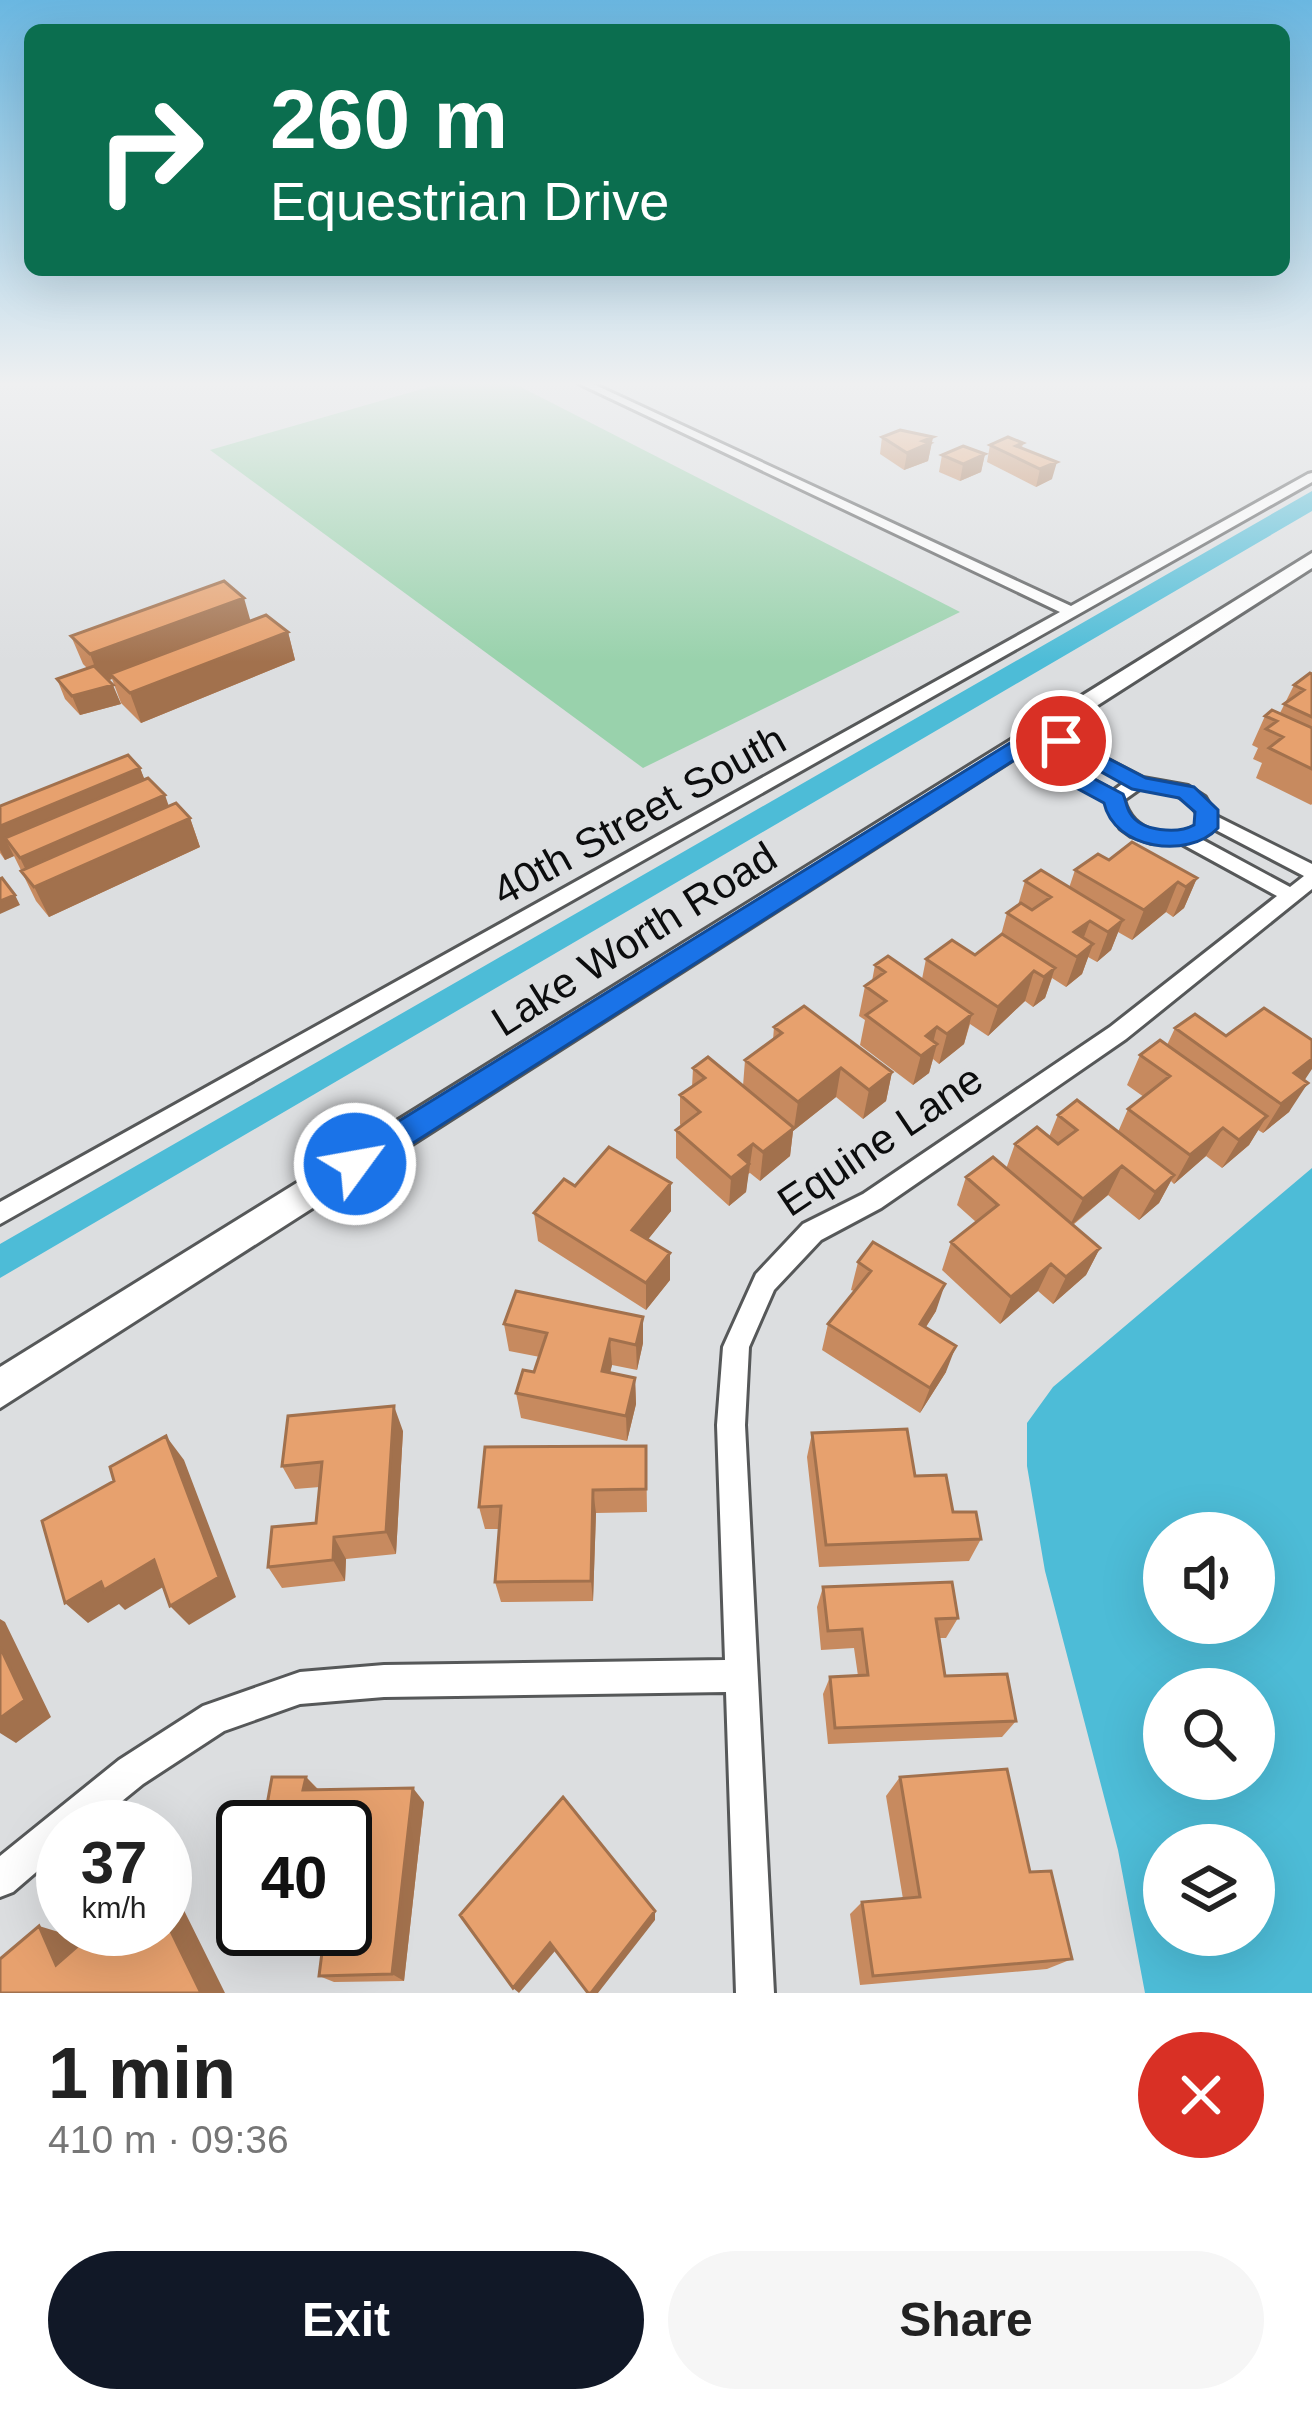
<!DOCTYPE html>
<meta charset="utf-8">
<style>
:root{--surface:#fff;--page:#f6f6f6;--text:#222;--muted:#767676;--accent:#111827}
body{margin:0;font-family:Helvetica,sans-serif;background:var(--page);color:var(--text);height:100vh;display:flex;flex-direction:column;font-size:45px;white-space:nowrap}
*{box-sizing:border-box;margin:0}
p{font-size:39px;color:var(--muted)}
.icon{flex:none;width:66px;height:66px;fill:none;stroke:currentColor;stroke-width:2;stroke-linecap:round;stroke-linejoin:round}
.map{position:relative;height:1993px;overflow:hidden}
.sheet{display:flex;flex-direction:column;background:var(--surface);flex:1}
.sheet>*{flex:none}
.top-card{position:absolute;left:24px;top:24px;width:1266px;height:252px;border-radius:18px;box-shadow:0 12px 48px #0002;background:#0b6e4f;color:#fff;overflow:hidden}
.fabs{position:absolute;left:1143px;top:1512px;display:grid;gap:24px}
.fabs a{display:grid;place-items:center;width:132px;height:132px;border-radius:50%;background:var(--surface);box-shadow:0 12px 48px #0002;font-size:60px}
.speed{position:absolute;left:36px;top:1800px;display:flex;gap:24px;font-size:60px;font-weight:700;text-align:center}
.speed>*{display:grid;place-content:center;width:156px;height:156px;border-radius:50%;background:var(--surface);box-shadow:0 12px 48px #0002;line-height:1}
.speed small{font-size:30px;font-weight:400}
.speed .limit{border:6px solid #111;border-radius:18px;background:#fff;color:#111}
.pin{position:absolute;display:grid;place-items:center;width:102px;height:102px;color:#fff;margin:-51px;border:6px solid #fff;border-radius:50%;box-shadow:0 3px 12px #0007}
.me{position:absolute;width:132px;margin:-66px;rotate:58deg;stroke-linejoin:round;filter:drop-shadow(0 0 9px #0008)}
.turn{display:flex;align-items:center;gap:42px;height:252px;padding:0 48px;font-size:54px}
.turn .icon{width:156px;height:156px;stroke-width:2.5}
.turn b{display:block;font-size:84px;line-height:102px}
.round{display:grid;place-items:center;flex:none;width:126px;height:126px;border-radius:63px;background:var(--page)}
.headline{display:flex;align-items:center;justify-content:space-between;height:204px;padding:0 48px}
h1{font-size:72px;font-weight:800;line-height:90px}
.button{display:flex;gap:24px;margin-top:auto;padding:24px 48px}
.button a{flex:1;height:138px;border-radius:72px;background:var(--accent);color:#fff;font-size:48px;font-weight:800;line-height:138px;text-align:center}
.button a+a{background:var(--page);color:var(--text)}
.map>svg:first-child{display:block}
.green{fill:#99d2ac}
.water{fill:#4dbcd7;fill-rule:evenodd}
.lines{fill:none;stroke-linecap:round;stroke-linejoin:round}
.street-casing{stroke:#565859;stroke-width:6}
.secondary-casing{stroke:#565859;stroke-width:6}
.street{fill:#fff;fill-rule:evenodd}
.secondary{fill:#fff;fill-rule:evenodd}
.wall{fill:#c78a5f}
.shaded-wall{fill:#a2714d}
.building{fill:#e7a16e;stroke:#a2714d;stroke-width:3}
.route{fill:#1a73e8;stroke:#114b97;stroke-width:3}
.labels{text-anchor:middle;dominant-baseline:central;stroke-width:10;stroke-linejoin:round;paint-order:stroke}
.street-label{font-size:42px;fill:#0c0d0e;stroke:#dcdee0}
</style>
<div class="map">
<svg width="1312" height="1993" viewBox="0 0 1312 1993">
<rect width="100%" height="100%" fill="#dcdee0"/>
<!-- green -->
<path class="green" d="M443 383H513L960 612 643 768 210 450Z"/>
<!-- water -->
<path class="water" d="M1312 491V511L0 1278V1244Z
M1312 1168V1993H1145L1118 1850 1045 1571 1027 1466V1423L1053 1387ZM1164 1533H1254V1623H1164ZM1164 1689H1254V1779H1164ZM1164 1845H1254V1935H1164Z"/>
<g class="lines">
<!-- street casing -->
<g class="street-casing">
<path id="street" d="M578 383H591L1071 606 1308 474 1312 473V482L0 1224V1202L1060 612Z
M1043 726 1143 778 1188 786 1205 797 1216 816 1312 864V889L1126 1039 881 1208 821 1240 774 1290 749 1347 745 1425 774 1993H736L726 1692 384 1697 300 1704 224 1731 143 1784 90 1827H63V1849L13 1892 0 1897V1856L119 1760 203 1706 300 1672 384 1665 725 1660 717 1425 723 1347 756 1274 803 1224 863 1194 1110 1027 1277 896 1182 844 1151 843 1131 836 1120 828 1107 802 1012 751V743H1024L1113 791 1125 782 1037 735V727ZM1141 788C1166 789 1189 795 1200 819L1198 825C1170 841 1133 833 1124 800ZM1214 829 1304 876 1290 887 1201 839Z"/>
</g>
<!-- secondary casing -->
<g class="secondary-casing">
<path id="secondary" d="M1312 553V568L0 1408V1367Z"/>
</g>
<!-- street -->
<use href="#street" class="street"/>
<!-- secondary -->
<use href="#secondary" class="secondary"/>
</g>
<!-- wall -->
<path class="wall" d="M882 437H933L928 461 904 470 880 454Z
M1023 443 1022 448 1052 479 1036 487 987 462 990 445Z
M985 454 981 472 960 481 939 472 942 455Z
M250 620 288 632 295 660 141 723 121 703 112 679 109 680 121 704 80 715 65 699 57 679 87 668 83 664 71 636Z
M1312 674V804L1311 805 1256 778 1262 763 1253 759 1258 748 1252 745 1265 716 1280 713 1294 685Z
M140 768 144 779 169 806 190 818 200 847 49 917 36 901 14 856 5 860 0 853V806Z
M1109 860 1197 878 1184 908 1173 917 1166 912 1132 940 1118 932 1111 950 1097 962 1088 957 1082 974 1066 987 1052 978 1045 998 1033 1007 1025 1001 988 1036 970 1024 964 1044 939 1064 933 1059 929 1073 913 1085 860 1045 865 1020 859 1016 865 986 872 981 875 965 922 979 926 959 975 955 1001 935 1007 913 1018 905 1025 881 1069 888 1075 870Z
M774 1027 892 1072 886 1101 863 1119 836 1097 793 1131 790 1156 760 1181 750 1173 748 1174 746 1192 729 1206 676 1158V1130L681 1126 680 1124V1095L692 1087 693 1068 743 1086 745 1060 773 1040Z
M1175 1028 1226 1036 1306 1078 1289 1112 1263 1133 1258 1130 1249 1145 1222 1168 1206 1156 1174 1184 1171 1181 1159 1203 1139 1220 1108 1195 1073 1225 1100 1248 1086 1275 1053 1304 1038 1291 1000 1324 942 1270 951 1242 976 1222 957 1205 966 1177 1006 1169 1015 1144 1049 1137 1058 1115 1118 1132 1128 1109 1144 1097 1127 1085 1140 1055 1167 1045Z
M671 1183V1211L648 1239 670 1253V1280L646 1310 538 1241 534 1213 575 1186Z
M858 1262 936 1311 926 1327 946 1372 920 1413 822 1350 828 1324 854 1291 851 1290Z
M643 1317V1343L637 1370 612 1365 610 1373 635 1378 636 1404 627 1441 521 1418 516 1393 534 1372 540 1357 509 1351 504 1324Z
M403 1431 396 1554 346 1559 345 1581 282 1588 268 1567 316 1523 320 1487 295 1489 282 1466Z
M812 1433 915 1476 981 1539 969 1561 819 1567 807 1457Z
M646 1446 647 1512 596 1513 593 1601 501 1602 495 1582 499 1529H485L479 1507Z
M823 1587 958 1618 946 1638H939L945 1676 1016 1721 1002 1737 828 1744 823 1694 830 1677 858 1676 854 1648 821 1650 817 1607Z
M306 1777 318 1789 424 1802 404 1981 334 1982 319 1976 345 1929Z
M900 1777 1030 1872 1072 1959 1047 1969 860 1985 850 1914 862 1902 903 1899 886 1796Z"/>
<!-- shaded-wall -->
<path class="shaded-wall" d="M933 437 928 461 904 470 907 453 923 441Z
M985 454 981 472 960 481 963 464Z
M1057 462 1052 479 1036 487 1040 469Z
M244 598 252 626 110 674 112 679 101 683 90 654Z
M288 632 295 660 141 723 130 693Z
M113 685 121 704 80 715 72 696Z
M140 768 152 798 5 838 14 856 5 860 0 850V826Z
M165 795 175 824 190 818 200 847 49 917 20 858Z
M1197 878 1184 908 1173 917 1186 887Z
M1178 882 1166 912 1132 940 1144 910Z
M15 895 20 905 0 914V901Z
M1123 920 1111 950 1097 962 1108 932Z
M1090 921 1079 950 1074 932Z
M1093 944 1082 974 1066 987 1077 957Z
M1055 968 1045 998 1033 1007 1044 977Z
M1034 971 1025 1001 988 1036 998 1007Z
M972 1014 964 1044 939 1064 947 1034Z
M937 1027 932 1047 937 1044 929 1073 913 1085 926 1036Z
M1312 1059V1069L1306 1078 1276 1103 1294 1073Z
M841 1068 836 1097 793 1131 790 1156 760 1181 763 1152 794 1128 798 1102Z
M892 1072 886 1101 863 1119 869 1090Z
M1308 1083 1289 1112 1263 1133 1281 1104Z
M1267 1116 1249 1145 1222 1168 1239 1140Z
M1223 1128 1206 1156 1174 1184 1190 1155Z
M753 1144 746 1192 729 1206 731 1178 739 1155Z
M1122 1166 1108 1195 1069 1227 1083 1199Z
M1174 1175 1159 1203 1139 1220 1155 1192Z
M671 1183V1211L633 1258 632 1230Z
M1100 1248 1086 1275 1053 1304 1066 1277Z
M670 1253V1280L646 1310V1283Z
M1051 1264 1038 1291 1000 1324 1011 1297Z
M945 1284 936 1311 911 1350 920 1324Z
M643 1317V1343L637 1370 636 1345Z
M610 1339 612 1365 604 1396 602 1371Z
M956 1346 946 1372 920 1413 930 1388Z
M635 1378 636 1404 627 1441 626 1416Z
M394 1406 403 1431 396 1554 386 1532Z
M166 1436 184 1460 236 1597 189 1625 170 1606Z
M593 1490 596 1513 593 1601 591 1581Z
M334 1537 346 1559 345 1581 333 1560Z
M154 1560 173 1581 125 1610 119 1604 88 1623 65 1603 101 1582Z
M0 1619 5 1622 51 1717 16 1743 0 1733Z
M306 1777 320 1792 303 1790Z
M413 1788 424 1802 404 1981 392 1974Z
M165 1872 225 1993H201L165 1919Z
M655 1911V1920L598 1993H591Z
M39 1926 75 1937 92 1974 56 1965Z
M550 1943 555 1951 519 1993 513 1988Z"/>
<!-- building -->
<path class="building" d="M900 430 933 437 923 441 930 443 907 453 882 437Z
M1008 437 1023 443 1016 446 1057 462 1040 469 990 445Z
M963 446 985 454 963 464 942 455Z
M224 581 244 598 90 654 71 636Z
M266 615 288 632 130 693 110 674Z
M94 666 113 685 72 696 57 679Z
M1310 673 1312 674V717L1284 704 1304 690 1294 685Z
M1272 710 1312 728V769L1269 748 1283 737 1266 729 1277 721 1265 716Z
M128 755 140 768 0 826V806Z
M148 778 165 795 20 858 5 838Z
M176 803 190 818 34 887 21 871Z
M1132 842 1197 878 1186 887 1178 882 1144 910 1075 870 1098 854 1109 860Z
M1041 870 1123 920 1108 932 1090 921 1074 932 1093 944 1077 957 1007 913 1021 903 1032 910 1051 897 1025 881Z
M2 878 15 895 0 901V879Z
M1002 934 1055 968 1044 977 1034 971 998 1007 926 959 952 940 975 955Z
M888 956 972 1014 947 1034 937 1027 926 1036 937 1044 921 1056 866 1015 886 1001 865 986 885 972 875 965Z
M804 1006 892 1072 869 1090 841 1068 798 1102 745 1060 782 1033 774 1027Z
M1264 1008 1312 1040V1059L1294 1073 1308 1083 1281 1104 1175 1028 1195 1014 1226 1036Z
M1160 1040 1267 1116 1239 1140 1223 1128 1190 1155 1128 1109 1170 1076 1140 1055Z
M708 1057 794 1128 763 1152 753 1144 739 1155 749 1164 731 1178 676 1130 700 1112 680 1095 705 1078 693 1068Z
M1077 1100 1174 1175 1155 1192 1122 1166 1083 1199 1015 1144 1037 1127 1058 1144 1077 1130 1058 1115Z
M609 1147 671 1183 632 1230 670 1253 646 1283 534 1213 564 1179 575 1186Z
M993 1157 1100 1248 1066 1277 1051 1264 1011 1297 951 1242 998 1205 966 1177Z
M873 1242 945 1284 920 1324 956 1346 930 1388 828 1324 871 1271 858 1262Z
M516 1291 643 1317 636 1345 610 1339 602 1371 635 1378 626 1416 516 1393 523 1370 534 1372 547 1333 504 1324Z
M394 1406 386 1532 334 1537 333 1560 268 1567 272 1527 316 1523 322 1462 282 1466 288 1416Z
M907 1429 915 1476 946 1475 953 1512H976L981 1539 826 1545 812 1433Z
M166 1436 219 1577 170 1606 154 1560 104 1590 101 1582 65 1603 42 1521 114 1481 110 1467Z
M646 1446V1489L593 1490 591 1581 495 1582 501 1506 479 1507 485 1447Z
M952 1582 958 1618 936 1619 945 1676 1007 1674 1016 1721 835 1728 830 1677 868 1675 862 1629 828 1631 823 1587Z
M0 1647 25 1700 0 1718Z
M1007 1769 1030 1872 1051 1871 1072 1959 873 1976 862 1902 920 1897 900 1777Z
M272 1777H306L303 1790 413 1788 392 1974 319 1976 325 1929H345V1827H263Z
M563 1797 655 1911 591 1993H588L550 1943 513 1988 460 1915Z
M165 1919 201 1993H0V1959L39 1926 56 1965 97 1929H165Z"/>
<!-- sky -->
<linearGradient id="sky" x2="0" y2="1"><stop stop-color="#6ab7e1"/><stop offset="0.58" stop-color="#eff0f1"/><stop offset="1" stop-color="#eff0f1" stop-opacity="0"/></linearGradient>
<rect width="1312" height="662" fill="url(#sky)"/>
<!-- route -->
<path class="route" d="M1061 734 1146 778 1194 787 1218 810V828C1188 860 1114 849 1104 803L1019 757 366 1173 355 1177 344 1173 339 1164 344 1155 1010 743H1026L1123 794C1126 800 1126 807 1130 813 1141 832 1178 834 1194 825L1195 812 1179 798 1132 789 1053 745 1050 741Z"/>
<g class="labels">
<!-- street labels -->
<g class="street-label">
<text transform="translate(639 815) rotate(-29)">40th Street South</text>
<text transform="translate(634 939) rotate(-32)">Lake Worth Road</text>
<text transform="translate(880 1140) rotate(-34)">Equine Lane</text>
</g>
</g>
</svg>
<div class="fabs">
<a><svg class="icon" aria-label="sound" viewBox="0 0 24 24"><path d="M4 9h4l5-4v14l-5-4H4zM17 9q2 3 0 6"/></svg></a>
<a><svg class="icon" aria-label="search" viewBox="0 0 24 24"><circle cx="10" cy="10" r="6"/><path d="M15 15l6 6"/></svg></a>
<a><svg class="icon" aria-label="layers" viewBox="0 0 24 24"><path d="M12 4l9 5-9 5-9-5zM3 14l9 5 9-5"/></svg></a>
</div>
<div class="speed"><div>37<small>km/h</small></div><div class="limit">40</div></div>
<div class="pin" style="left:1061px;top:741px;background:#d93025"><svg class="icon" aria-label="arrive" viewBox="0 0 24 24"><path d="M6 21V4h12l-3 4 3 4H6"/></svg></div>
<svg class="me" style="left:355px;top:1164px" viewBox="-20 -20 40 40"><circle r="17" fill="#1a73e8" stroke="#fff" stroke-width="3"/><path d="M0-11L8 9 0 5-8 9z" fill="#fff"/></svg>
<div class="top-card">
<div class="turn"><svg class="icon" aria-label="right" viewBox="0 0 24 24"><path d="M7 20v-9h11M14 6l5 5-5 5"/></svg><div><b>260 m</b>Equestrian Drive</div></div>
</div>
</div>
<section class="sheet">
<div class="headline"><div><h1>1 min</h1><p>410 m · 09:36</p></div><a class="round" style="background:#d93025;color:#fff"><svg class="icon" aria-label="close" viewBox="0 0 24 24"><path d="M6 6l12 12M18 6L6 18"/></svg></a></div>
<div class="button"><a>Exit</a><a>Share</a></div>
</section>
